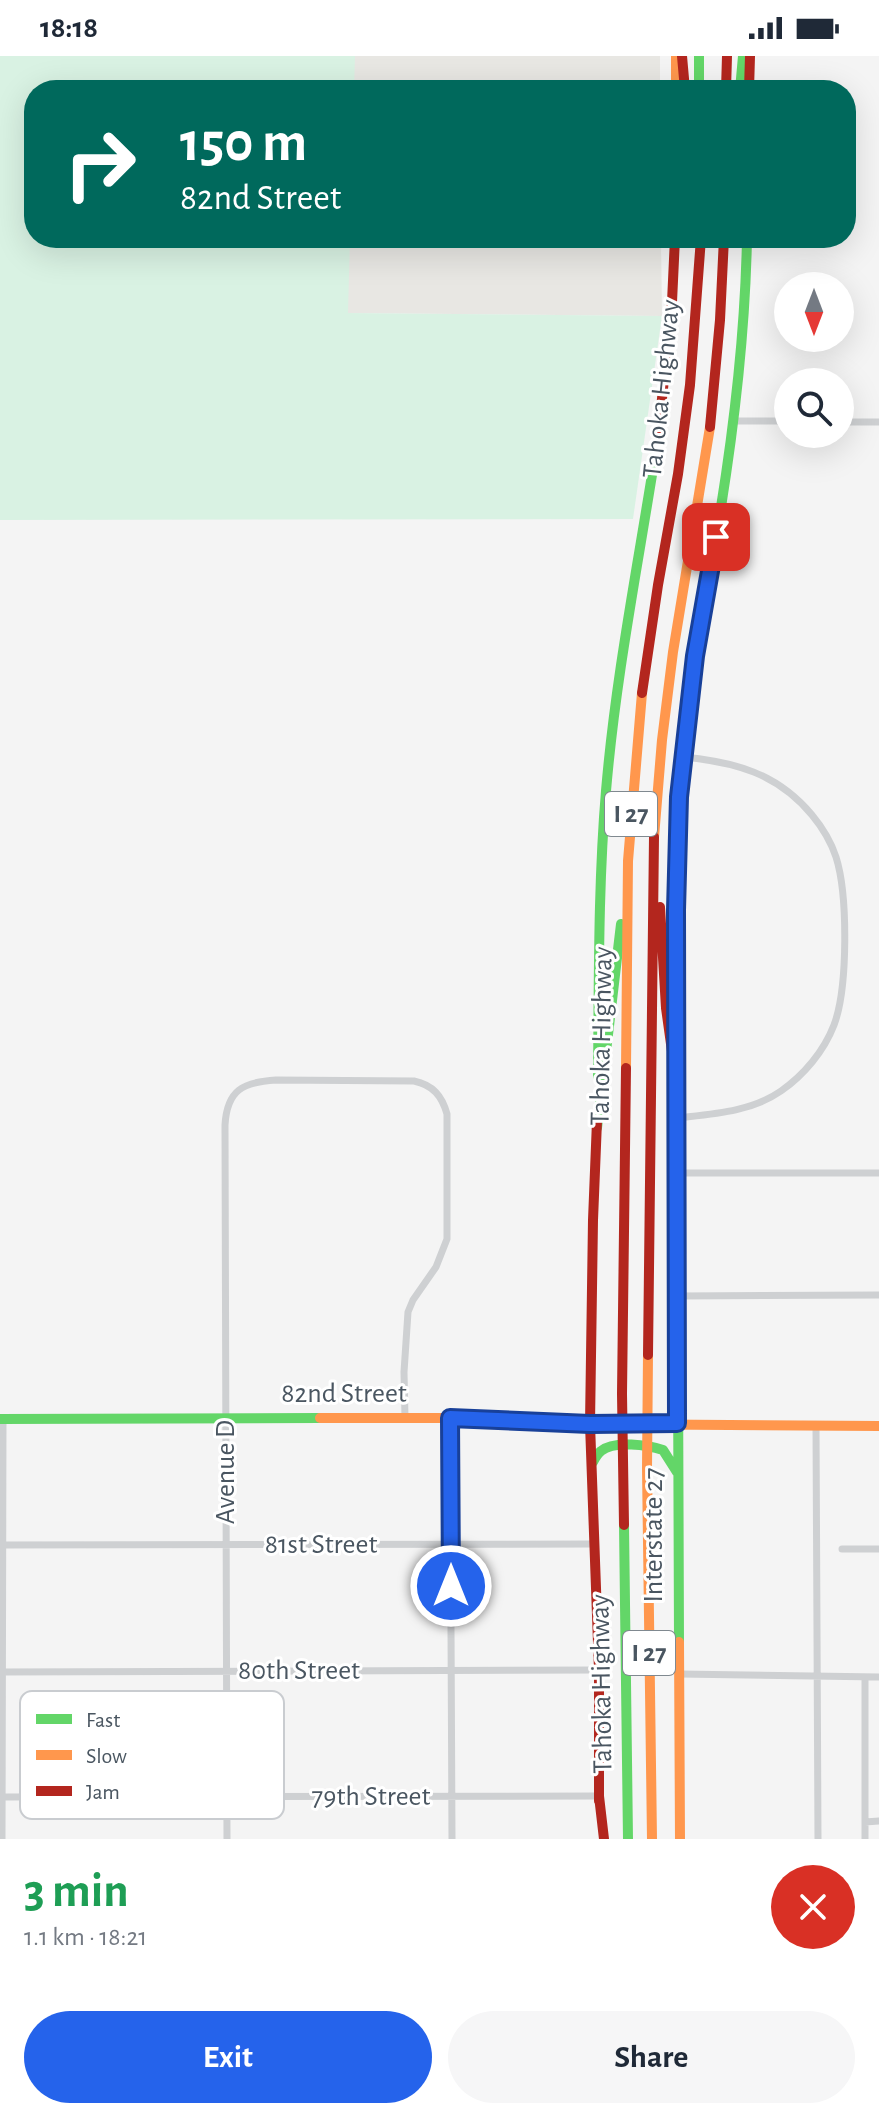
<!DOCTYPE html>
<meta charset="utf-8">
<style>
:root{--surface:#fff;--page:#f6f6f7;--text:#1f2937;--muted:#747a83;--accent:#2563eb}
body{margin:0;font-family:"Alegreya Sans",sans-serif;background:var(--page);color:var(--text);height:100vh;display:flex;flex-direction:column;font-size:30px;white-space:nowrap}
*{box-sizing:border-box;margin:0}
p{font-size:26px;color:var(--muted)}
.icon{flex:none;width:44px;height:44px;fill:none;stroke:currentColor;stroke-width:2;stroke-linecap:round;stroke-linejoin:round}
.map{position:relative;height:1783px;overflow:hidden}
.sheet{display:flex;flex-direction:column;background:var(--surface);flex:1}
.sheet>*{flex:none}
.banner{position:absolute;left:24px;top:24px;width:832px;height:168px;border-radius:32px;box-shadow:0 8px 32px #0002;background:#00695c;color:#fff;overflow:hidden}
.needle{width:52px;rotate:180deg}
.fabs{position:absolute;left:774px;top:216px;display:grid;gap:16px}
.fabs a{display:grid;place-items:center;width:80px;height:80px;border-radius:50%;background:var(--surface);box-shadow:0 8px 32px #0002;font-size:40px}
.pin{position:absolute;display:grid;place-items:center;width:68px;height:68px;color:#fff;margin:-34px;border-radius:16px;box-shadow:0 4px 12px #0006}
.me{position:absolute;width:88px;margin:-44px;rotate:0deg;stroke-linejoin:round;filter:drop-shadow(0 0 6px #0008)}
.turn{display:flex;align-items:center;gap:28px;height:168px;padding:0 24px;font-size:36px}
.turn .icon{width:104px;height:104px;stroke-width:2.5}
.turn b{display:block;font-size:56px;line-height:68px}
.round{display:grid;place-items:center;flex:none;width:84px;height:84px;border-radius:42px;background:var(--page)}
.head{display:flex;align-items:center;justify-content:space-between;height:136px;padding:0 24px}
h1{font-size:48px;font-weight:700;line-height:60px;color:#1e9e55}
.button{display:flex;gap:16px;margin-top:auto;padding:16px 24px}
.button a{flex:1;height:92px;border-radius:48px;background:var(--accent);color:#fff;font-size:32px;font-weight:700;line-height:92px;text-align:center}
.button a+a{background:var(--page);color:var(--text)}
.status{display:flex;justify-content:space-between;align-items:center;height:56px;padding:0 40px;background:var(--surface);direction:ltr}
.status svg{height:22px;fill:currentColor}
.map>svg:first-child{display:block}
.commercial{fill:#e8e7e3}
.green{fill:#d9f2e3}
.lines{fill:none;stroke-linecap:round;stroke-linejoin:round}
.street{stroke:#ced0d2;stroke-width:7}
.fast{stroke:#63d668;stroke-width:10}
.slow{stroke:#ff974d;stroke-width:10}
.jam{stroke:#b3261e;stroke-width:10}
.route-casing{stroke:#184099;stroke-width:20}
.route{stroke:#2563eb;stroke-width:14}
.labels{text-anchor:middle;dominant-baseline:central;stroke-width:6;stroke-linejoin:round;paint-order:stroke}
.shield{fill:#fff;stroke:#808990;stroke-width:2}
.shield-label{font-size:26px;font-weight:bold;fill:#4a5661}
.street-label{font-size:28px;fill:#4a5661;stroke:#fff}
.key{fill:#fff;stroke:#c9ccd0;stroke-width:2}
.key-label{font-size:22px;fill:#4a5661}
</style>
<div class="status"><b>18:18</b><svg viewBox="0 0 49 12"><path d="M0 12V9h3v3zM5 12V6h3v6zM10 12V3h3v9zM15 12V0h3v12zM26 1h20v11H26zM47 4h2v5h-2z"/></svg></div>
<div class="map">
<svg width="879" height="1783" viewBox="0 0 879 1783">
<rect width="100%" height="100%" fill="#f4f4f4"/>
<!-- commercial -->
<path class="commercial" d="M353 0H660V34H352Z
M349 182H661L662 260 347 257Z"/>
<!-- green -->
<path class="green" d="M0 0H355L354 34H34V182H350L348 257 662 260 633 463 0 464Z"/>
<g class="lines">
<!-- street -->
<path class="street" d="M734 365H788
M840 366H879
M677 1062C712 1058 751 1056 781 1035 804 1019 824 995 834 969 848 932 848 839 836 801 831 786 822 771 812 759 777 717 735 706 683 701
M677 1117H879
M677 1240 879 1239
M450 1362 452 1783
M816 1370 818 1783
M0 1489 594 1488
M842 1493H879
M0 1616 599 1614
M679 1618 879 1621
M865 1621V1783
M0 1741 599 1740
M865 1766 879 1765
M2 1783 3 1362
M227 1783 225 1069C227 1034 243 1026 276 1024L414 1025C433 1029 442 1040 447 1058V1183L436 1211 413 1244 408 1256 404 1316 405 1362"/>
<!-- fast -->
<path class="fast" d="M699 0V34
M740 34 743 0
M714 493C732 390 745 287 747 182
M598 1021C599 926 598 830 606 735 616 616 640 499 658 381
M677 1025 679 1586
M597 1072 621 868
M0 1363 320 1362
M593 1406C595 1402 597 1398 601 1395 614 1384 648 1389 663 1394L677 1416
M624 1469 628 1783"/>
<!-- slow -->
<path class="slow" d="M676 0V34
M654 781 662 684 673 596 710 371
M677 997C677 908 674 818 680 729 686 649 700 571 714 493
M626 1012 628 805 642 637
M648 1299 647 1412 652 1783
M320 1362H482L590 1368 879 1370
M679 1586 680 1783"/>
<!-- jam -->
<path class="jam" d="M682 0 685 34
M726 34 727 0
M749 34 750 0
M710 371 720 264 724 182
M658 381 672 246 675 182
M642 637 658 529 678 418 690 329 701 182
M660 851 666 952 677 1031
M597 1065 593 1164 590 1368 599 1614V1745
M648 1299 654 781
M624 1469 622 1338 626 1012
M599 1740 604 1783"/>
</g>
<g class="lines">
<!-- route casing -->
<g class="route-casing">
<path id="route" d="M451 1530 450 1362 590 1368 677 1367 676 854 679 741 695 600 716 481"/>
</g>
<!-- route -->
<use href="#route" class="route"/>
</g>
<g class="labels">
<!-- shield labels -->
<g class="shield">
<rect x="605" y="736" width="52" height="44" rx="6"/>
<rect x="623" y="1575" width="52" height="44" rx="6"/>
</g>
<g class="shield-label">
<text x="631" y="758">I 27</text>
<text x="649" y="1597">I 27</text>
</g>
<!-- street labels -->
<g class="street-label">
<text transform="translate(662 333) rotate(-84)">Tahoka Highway</text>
<text transform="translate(602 980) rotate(-89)">Tahoka Highway</text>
<text x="344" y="1338">82nd Street</text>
<text transform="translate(226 1416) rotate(-90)">Avenue D</text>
<text transform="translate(654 1479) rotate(-90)">Interstate 27</text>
<text x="321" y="1489">81st Street</text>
<text x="299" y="1615">80th Street</text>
<text transform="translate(602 1628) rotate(-91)">Tahoka Highway</text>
<text x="371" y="1741">79th Street</text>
</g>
</g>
<!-- legend -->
<rect x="20" y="1635" width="264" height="128" rx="12" class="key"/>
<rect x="36" y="1658" width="36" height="10" fill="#63d668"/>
<rect x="36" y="1694" width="36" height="10" fill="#ff974d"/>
<rect x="36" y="1730" width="36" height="10" fill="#b3261e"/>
<g class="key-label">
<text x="86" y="1671">Fast</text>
<text x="86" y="1707">Slow</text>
<text x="86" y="1743">Jam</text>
</g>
</svg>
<div class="fabs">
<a><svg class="needle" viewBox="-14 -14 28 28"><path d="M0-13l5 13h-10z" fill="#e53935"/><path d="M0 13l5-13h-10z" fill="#747a83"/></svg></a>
<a><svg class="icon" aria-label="search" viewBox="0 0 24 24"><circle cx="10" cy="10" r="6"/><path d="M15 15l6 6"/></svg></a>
</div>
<div class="pin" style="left:716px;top:481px;background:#d93025"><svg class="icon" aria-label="arrive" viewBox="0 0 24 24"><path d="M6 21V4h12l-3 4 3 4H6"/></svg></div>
<svg class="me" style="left:451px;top:1530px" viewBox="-20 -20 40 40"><circle r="17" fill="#2563eb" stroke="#fff" stroke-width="3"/><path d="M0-11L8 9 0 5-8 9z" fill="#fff"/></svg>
<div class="banner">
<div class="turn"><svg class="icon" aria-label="right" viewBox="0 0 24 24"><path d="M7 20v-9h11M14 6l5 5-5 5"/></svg><div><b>150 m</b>82nd Street</div></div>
</div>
</div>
<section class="sheet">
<div class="head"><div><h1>3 min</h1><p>1.1 km · 18:21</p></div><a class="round" style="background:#d93025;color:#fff"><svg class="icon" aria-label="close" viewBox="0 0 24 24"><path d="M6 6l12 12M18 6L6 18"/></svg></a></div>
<div class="button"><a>Exit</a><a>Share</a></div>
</section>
